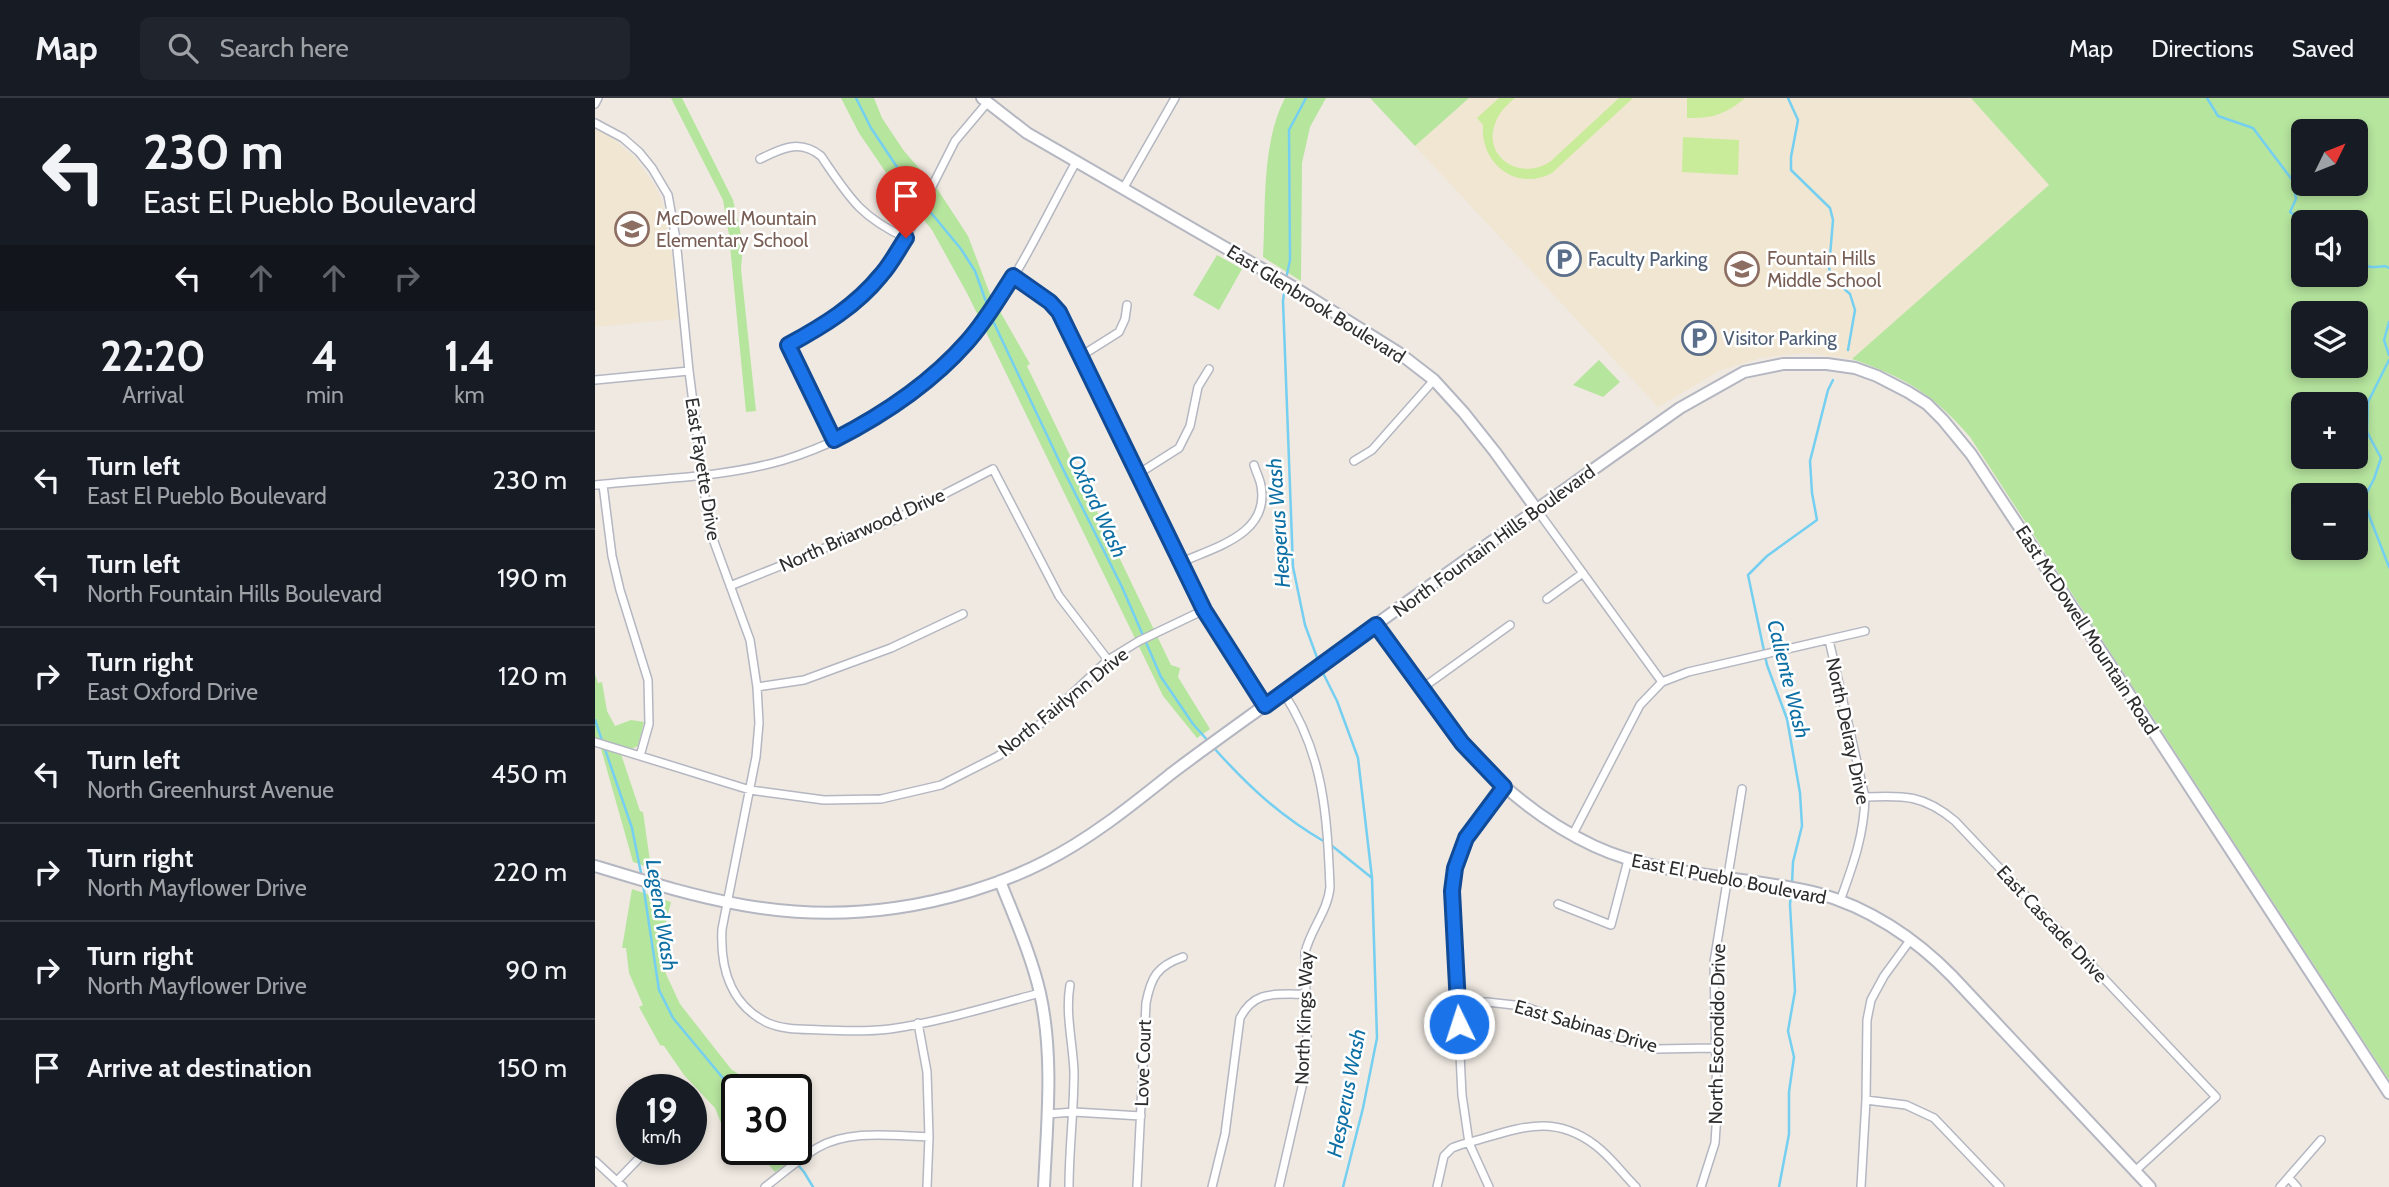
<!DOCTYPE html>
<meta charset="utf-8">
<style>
:root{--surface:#171b24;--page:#20242c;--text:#f1f3f6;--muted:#9ea1a6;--line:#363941}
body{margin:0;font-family:Cabin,sans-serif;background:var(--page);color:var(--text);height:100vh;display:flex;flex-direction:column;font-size:26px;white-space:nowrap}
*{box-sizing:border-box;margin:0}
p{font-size:23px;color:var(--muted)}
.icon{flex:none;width:38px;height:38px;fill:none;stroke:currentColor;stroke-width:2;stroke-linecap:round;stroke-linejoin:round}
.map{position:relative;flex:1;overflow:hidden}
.panel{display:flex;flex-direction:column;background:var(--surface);width:595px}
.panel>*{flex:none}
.top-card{background:#171b24;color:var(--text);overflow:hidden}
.needle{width:46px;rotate:47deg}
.tools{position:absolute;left:1696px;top:21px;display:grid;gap:14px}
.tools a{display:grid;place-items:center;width:77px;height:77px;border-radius:10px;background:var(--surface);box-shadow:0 4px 10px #0003;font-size:35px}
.speed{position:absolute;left:21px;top:976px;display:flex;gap:14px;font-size:35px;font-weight:700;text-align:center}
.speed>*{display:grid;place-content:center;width:91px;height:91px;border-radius:50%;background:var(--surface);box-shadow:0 4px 10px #0003;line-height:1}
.speed small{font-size:18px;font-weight:400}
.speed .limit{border:4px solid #111;border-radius:10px;background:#fff;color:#111}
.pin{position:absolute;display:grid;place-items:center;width:60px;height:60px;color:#fff;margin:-72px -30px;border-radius:50% 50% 50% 0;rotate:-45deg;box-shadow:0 0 7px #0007}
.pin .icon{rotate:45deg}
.me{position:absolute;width:77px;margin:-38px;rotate:356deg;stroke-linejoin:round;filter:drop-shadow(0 0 5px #0008)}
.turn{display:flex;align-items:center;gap:24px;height:147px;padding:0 28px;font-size:32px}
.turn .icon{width:91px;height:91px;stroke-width:2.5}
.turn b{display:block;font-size:49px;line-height:60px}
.lanes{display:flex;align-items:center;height:66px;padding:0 28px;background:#0003;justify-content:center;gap:35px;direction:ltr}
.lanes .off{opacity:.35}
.eta{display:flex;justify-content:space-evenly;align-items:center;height:119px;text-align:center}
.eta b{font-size:42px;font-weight:800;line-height:49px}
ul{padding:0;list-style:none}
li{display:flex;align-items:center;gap:21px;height:98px;padding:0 28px;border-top:2px solid var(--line)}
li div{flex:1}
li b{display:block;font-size:26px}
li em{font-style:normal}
header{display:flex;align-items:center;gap:42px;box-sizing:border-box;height:98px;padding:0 35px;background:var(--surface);border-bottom:2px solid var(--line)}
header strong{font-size:33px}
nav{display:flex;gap:38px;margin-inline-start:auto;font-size:24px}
.search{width:490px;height:63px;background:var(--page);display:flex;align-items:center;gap:18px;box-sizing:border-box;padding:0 24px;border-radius:10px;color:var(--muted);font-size:26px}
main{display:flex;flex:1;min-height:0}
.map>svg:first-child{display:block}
.education{fill:#f0e6d1}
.green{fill:#b6e59e;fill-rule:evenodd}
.pitch{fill:#c9ec9a}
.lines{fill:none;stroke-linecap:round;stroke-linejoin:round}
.stream{stroke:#75cff0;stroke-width:2.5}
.street-casing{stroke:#b4b7c1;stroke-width:10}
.secondary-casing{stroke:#b4b7c1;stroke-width:14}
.street{stroke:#fff;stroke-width:7}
.secondary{stroke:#fff;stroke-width:10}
.route-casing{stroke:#114b97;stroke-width:18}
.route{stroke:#1a73e8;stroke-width:12}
.labels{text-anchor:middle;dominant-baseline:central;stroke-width:5;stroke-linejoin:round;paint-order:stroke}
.education-label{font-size:19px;fill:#785e54;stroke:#fff;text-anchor:start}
.service-label{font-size:19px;fill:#4e5e75;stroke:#fff;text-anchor:start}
.street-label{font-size:19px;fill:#2e2e2e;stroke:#fff}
.water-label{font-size:21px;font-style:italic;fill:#0d6fa3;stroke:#fff}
</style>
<header>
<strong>Map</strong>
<div class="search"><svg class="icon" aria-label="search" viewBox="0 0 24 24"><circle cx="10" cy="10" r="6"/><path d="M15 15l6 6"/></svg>Search here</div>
<nav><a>Map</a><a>Directions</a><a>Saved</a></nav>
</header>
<main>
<section class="panel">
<div class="top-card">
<div class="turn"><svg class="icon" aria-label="left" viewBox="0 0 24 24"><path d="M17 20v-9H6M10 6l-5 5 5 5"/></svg><div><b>230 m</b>East El Pueblo Boulevard</div></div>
<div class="lanes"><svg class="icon" aria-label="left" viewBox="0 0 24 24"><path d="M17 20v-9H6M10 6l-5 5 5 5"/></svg><svg class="icon off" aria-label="ahead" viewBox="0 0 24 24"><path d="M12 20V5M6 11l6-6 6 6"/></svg><svg class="icon off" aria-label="ahead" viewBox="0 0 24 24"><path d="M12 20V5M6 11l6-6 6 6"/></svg><svg class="icon off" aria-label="right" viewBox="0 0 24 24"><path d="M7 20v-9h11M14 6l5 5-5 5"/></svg></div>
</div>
<div class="eta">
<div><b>22:20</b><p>Arrival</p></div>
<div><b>4</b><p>min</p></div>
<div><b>1.4</b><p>km</p></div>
</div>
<ul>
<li><svg class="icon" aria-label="left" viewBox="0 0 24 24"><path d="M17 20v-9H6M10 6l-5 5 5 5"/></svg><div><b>Turn left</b><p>East El Pueblo Boulevard</p></div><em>230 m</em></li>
<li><svg class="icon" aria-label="left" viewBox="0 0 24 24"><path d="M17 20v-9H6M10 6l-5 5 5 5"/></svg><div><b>Turn left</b><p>North Fountain Hills Boulevard</p></div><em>190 m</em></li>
<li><svg class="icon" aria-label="right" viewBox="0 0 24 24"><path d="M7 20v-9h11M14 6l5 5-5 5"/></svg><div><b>Turn right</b><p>East Oxford Drive</p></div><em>120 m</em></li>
<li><svg class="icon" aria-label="left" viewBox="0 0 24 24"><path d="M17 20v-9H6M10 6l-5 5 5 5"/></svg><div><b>Turn left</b><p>North Greenhurst Avenue</p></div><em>450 m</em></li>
<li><svg class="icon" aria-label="right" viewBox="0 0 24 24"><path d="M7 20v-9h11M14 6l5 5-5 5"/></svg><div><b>Turn right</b><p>North Mayflower Drive</p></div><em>220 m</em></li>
<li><svg class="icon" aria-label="right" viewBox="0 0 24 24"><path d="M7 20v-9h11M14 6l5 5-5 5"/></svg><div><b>Turn right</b><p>North Mayflower Drive</p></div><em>90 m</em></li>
<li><svg class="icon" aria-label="arrive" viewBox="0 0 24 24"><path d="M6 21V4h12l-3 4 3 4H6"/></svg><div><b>Arrive at destination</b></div><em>150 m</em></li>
</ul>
</section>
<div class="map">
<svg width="1794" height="1089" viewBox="0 0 1794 1089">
<rect width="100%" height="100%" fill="#efe9e1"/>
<!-- education -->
<path class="education" d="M874 0H1376L1454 87 1257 261 1211 255 1168 259 1124 273 1063 309 820 48Z
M0 30 16 39 41 61 60 88 67 104 75 141 83 221 0 229Z"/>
<!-- green -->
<path class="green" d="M76 0H87L138 102 148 145 146 171 161 313 151 314 134 137 128 102Z
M246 0H279L287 20 309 53 343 92 373 138 395 196 435 266 432 268 576 567 585 570 583 579 615 631 602 640 568 598 373 197 337 132 294 79 264 35Z
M690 0H731L715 29 707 65 706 183 668 159C671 107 666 47 690 0Z
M775 0H874L820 48Z
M1376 0H1794V982L1375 339C1337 295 1311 280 1257 261L1454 87ZM1708 33H1760V86H1708ZM1708 124H1760V177H1708ZM1708 215H1760V268H1708ZM1708 306H1760V359H1708ZM1708 397H1760V450H1708Z
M622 157 647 171 624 212 598 197Z
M1004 262 1025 284 1008 299 978 287Z
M0 576 3 585 7 584 12 613 20 628 36 622 49 624 43 648 36 651 23 647 45 713 48 714 56 770 38 764 3 640 0 639Z
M37 791 76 804 66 844 71 876 85 906 136 971 167 992H142V1031L139 1028 131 1037 120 1010 89 977 69 948 65 947 44 909 48 907 34 875 31 850H27Z
M201 1051 205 1056 180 1074 161 1052Z"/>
<!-- pitch -->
<path class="pitch" d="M904 0H920C913 6 906 12 902 21 884 57 925 85 956 63L1024 0H1038L957 75C922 94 885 66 888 27L882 20Z
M1092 0H1150C1132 16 1116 21 1092 20Z
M1088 39 1144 42 1143 77 1087 74Z"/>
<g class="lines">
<!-- stream -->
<path class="stream" d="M261 0 276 30 318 93 366 151 380 173 398 223 468 371 527 489 566 579 598 626 614 644
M1193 0 1203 22 1196 59V72L1235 110 1238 122 1234 170 1237 180 1255 196 1260 212 1253 252
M1612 0 1623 18 1658 30 1698 83 1701 101 1695 114 1706 122H1720L1723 124
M1760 160C1768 170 1779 170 1790 168L1794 170
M691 181 695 162 694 32 711 0
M690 187 688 203 698 469 710 527 724 565
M1794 224 1789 242 1794 257
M1794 262 1773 304 1772 334 1786 360 1779 381 1768 402 1794 469
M726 571 742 603 763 660 777 780 782 940 768 1010 748 1089
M0 622 37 730 47 780
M618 649C653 688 685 718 730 744
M736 747 777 780
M48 786 64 892 78 920 142 997
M1197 786 1198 764 1207 728 1205 695 1192 621 1172 567 1153 477 1172 458 1222 422 1217 395 1215 363 1233 292 1238 282
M190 1052 209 1074 218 1089
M1184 1089 1194 1036V994L1199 959 1193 933 1200 893 1195 807 1196 793"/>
<!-- street casing -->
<g class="street-casing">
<path id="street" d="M0 6 3 0
M0 25 28 40 44 54 57 70 73 97 81 141 94 273 114 430 155 542 162 589 164 625 161 659 127 831C125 869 135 907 173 925 189 932 209 931 226 932 249 933 272 934 295 931 345 924 396 908 445 895
M165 61C187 50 205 41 226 58 254 99 264 118 311 140
M528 91 580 0
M418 178 455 204 463 214 609 512 670 608
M486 258 524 234 530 221 532 207
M0 282 94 273
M239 342 193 247 239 220 273 192 287 176 311 140 360 43 392 5
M759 363 777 352 839 282
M543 376 584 350 595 328 603 289 614 271
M0 387C63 380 128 380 189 362 271 337 343 284 394 216 428 170 453 114 481 64
M8 387 17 458 25 492 53 582 54 626 45 658
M942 412 1067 584
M587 464C620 449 675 436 666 388 665 381 661 374 659 367
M135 488 297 423 398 371 464 498 513 562
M952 501 988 475
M1234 542 1270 699C1269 738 1258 767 1245 803
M162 589 209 582 296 550 368 516
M826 591 915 527
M0 644 155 692 229 702 286 701 346 687 403 658 423 645 442 629 513 562 544 543 609 512
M1270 699C1309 697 1329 697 1360 723L1621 999 1540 1073
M978 736 1045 607 1067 584 1093 574 1270 533
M963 806 1016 827 1033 762
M863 905 892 904 928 908 1028 943 1061 951 1119 950
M323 925 332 974 334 1039 332 1089
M1271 1002 1311 1007 1339 1020 1405 1089
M452 1016 479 1014 546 1018
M0 1063 28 1089
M1694 1080 1702 1089
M22 1083 52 1052
M170 1089C187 1076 204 1061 222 1050 254 1031 298 1038 334 1039
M474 1089C474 1051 479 1013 479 974 478 945 470 916 475 887
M542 1089 551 905C556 879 562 868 588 859
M617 1089 630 1036 645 920C660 891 681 897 710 896
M684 1089 709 980 712 939 710 855C715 832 733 813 735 789 732 717 729 656 688 594
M842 1089 849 1058 857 1050C868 1045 881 1043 893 1039 933 1027 963 1019 1000 1047 1016 1059 1027 1075 1041 1089
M894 1089 874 1045 867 997 857 794 866 751 882 723 909 689
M1106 1089 1120 1045 1122 1014 1119 864 1147 691
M1266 1089 1271 1002 1272 922 1276 902 1289 878 1316 841
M1685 1089 1726 1042"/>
</g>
<!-- secondary casing -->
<g class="secondary-casing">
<path id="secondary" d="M387 0 432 35 700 190 804 255 839 282 869 315 900 354 942 412
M781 527C800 551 816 577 833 601 877 663 929 715 999 748 1068 780 1148 777 1222 795 1273 809 1320 840 1357 878L1555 1089
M0 768C105 800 188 826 300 810 350 803 404 787 449 764 495 741 537 707 577 675 614 647 651 621 688 594 819 498 952 404 1085 310L1149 274 1188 266H1232L1260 270 1282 278 1313 294 1332 306 1348 322 1376 356 1510 559 1794 995
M405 783C419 819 436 856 445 895 459 958 452 1025 449 1089"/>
</g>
<!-- street -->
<use href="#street" class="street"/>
<!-- secondary -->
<use href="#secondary" class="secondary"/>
</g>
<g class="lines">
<!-- route casing -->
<g class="route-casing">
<path id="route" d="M311 140C303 152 296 166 286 177 261 208 228 228 193 247L239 342C288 317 335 286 372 244 390 224 404 200 418 178L455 204 464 214 609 512 670 608 781 527 867 645 909 689 871 740 860 770 857 793 864 926"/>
</g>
<!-- route -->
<use href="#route" class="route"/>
</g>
<!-- icons -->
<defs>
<g id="school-ring" transform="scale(1.75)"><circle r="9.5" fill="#fff" stroke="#8d6e63" stroke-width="1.5"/><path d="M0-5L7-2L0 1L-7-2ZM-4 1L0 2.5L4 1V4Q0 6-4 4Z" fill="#8d6e63"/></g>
<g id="parking-ring" transform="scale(1.75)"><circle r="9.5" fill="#fff" stroke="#5c6f8a" stroke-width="1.5"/><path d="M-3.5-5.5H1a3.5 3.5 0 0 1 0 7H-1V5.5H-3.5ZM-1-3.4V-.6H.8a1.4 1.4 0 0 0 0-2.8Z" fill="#5c6f8a"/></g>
</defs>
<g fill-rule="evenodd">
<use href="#school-ring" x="37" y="131"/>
<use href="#parking-ring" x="969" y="161"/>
<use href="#school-ring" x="1147" y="171"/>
<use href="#parking-ring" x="1104" y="240"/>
</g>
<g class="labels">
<!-- education labels -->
<g class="education-label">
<text x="61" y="120">McDowell Mountain<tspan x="61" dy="22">Elementary School</tspan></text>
<text x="1172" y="160">Fountain Hills<tspan x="1172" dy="22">Middle School</tspan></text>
</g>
<!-- service labels -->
<g class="service-label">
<text x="993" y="161">Faculty Parking</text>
<text x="1128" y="240">Visitor Parking</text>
</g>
<!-- street labels -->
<g class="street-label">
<text transform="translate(721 206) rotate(32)">East Glenbrook Boulevard</text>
<text transform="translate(108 371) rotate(81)">East Fayette Drive</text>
<text transform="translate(267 432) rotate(-24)">North Briarwood Drive</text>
<text transform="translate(899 443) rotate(-36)">North Fountain Hills Boulevard</text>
<text transform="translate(1492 532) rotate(57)">East McDowell Mountain Road</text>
<text transform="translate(468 604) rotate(-39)">North Fairlynn Drive</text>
<text transform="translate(1253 633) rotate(78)">North Delray Drive</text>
<text transform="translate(1134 781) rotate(11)">East El Pueblo Boulevard</text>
<text transform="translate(1457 826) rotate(47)">East Cascade Drive</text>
<text transform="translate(709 920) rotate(-88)">North Kings Way</text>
<text transform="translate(991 928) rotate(16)">East Sabinas Drive</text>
<text transform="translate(1122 936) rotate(-89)">North Escondido Drive</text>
<text transform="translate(548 965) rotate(-88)">Love Court</text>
</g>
<!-- water labels -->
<g class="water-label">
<text transform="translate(503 408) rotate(65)">Oxford Wash</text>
<text transform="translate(683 425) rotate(-94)">Hesperus Wash</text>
<text transform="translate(1194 581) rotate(76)">Caliente Wash</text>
<text transform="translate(67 817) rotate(81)">Legend Wash</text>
<text transform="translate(751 995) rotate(-79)">Hesperus Wash</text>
</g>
</g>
</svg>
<div class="tools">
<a><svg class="needle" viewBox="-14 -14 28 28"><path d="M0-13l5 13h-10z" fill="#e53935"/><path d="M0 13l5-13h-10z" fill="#9ea1a6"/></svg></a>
<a><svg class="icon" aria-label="sound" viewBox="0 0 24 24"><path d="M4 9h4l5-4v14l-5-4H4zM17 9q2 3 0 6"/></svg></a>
<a><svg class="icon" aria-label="layers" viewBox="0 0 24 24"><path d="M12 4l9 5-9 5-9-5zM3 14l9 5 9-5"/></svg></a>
<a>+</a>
<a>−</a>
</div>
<div class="speed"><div>19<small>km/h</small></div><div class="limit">30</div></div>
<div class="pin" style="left:311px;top:140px;background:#d93025"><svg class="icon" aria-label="arrive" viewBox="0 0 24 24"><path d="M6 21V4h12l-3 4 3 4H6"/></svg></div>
<svg class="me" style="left:864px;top:926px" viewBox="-20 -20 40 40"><circle r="17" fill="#1a73e8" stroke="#fff" stroke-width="3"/><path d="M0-11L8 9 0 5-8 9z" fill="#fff"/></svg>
</div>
</main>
